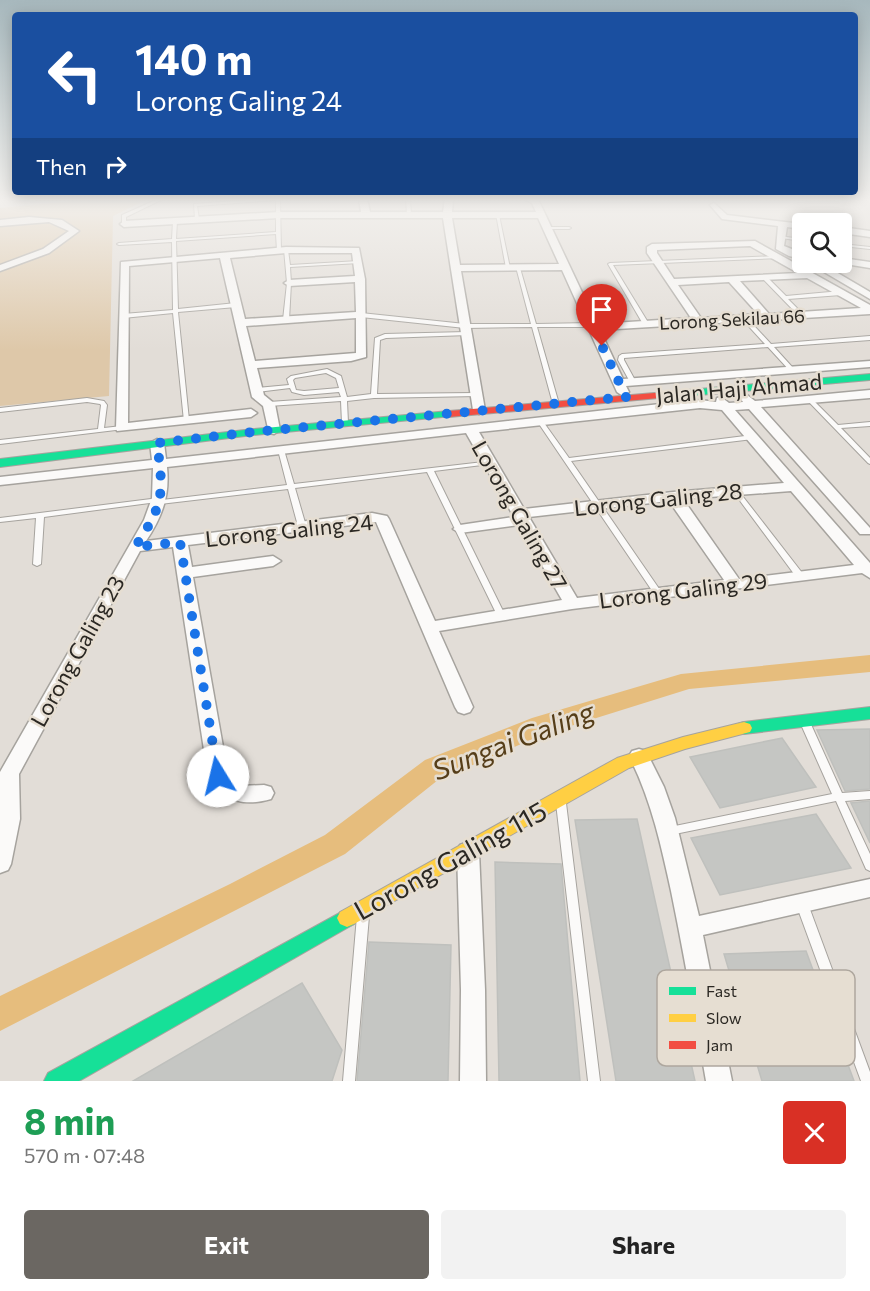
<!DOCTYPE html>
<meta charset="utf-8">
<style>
:root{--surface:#fff;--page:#f2f2f2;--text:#222;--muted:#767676;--accent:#6b6762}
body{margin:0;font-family:Commissioner,sans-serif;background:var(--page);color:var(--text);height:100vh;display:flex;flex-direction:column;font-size:22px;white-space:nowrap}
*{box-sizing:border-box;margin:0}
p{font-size:20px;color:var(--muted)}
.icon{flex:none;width:33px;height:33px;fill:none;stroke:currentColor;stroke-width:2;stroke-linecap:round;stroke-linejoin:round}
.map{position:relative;height:1081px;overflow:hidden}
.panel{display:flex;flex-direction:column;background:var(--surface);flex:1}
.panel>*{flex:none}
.guide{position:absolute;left:12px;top:12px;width:846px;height:183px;border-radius:6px;box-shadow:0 3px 15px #0003;background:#1a4fa0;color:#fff;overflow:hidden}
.fabs{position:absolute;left:792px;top:213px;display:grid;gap:12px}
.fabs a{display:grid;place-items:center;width:60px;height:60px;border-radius:6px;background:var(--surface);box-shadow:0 3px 15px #0003;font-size:30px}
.pin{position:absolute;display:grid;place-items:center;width:51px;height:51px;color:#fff;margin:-62px -26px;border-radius:50% 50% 50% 0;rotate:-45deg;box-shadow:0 0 6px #0007}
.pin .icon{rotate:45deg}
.me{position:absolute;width:66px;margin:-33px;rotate:351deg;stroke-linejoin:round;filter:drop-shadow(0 0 4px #0008)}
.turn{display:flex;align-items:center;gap:21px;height:126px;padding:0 24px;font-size:27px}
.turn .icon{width:78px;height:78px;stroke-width:2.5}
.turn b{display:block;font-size:42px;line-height:51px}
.then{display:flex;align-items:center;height:57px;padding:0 24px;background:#0003;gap:12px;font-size:22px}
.round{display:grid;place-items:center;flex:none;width:63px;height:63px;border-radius:6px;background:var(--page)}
.summary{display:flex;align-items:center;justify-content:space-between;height:102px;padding:0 24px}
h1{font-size:36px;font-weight:700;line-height:45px;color:#1e9e55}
.primary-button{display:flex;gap:12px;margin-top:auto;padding:12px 24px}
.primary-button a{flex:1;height:69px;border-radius:6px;background:var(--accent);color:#fff;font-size:24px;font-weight:700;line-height:69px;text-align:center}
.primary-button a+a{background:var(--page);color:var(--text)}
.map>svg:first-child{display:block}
.green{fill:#dec8a9}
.water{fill:#e6bd7d}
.building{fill:#c5c6c3;stroke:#bfc0bd;stroke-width:1.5}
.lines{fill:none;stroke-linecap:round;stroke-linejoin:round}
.lane-casing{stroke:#a6a39e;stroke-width:2}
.street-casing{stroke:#a6a39e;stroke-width:3}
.fast-casing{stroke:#a6a39e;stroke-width:2}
.slow-casing{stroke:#a6a39e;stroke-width:2}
.jam-casing{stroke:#a6a39e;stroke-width:2}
.lane{fill:#fbfaf9;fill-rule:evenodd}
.street{fill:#fbfaf9;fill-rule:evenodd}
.fast{fill:#16e098;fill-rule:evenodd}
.slow{fill:#ffcf43;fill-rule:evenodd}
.jam{fill:#f24e42;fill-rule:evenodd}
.route{stroke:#1a73e8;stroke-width:10;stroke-dasharray:0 18}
.labels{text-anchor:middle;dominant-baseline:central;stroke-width:5;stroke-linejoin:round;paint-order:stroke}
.far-street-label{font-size:18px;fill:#2b2823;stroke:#e6ded2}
.street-label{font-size:22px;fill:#2b2823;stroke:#e6ded2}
.near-street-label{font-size:27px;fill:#2b2823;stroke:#e6ded2}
.near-water-label{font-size:28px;font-style:italic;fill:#563e19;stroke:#e6ded2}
.key{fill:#e6ded2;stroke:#aea79e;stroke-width:1.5}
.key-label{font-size:16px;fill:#2b2823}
</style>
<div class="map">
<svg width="870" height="1081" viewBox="0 0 870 1081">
<rect width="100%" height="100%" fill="#e2ddd7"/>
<!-- green -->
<path class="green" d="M93 199H148L113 216 109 396 0 406V208Z"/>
<!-- water -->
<path class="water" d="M870 655V672L689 689 542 735 438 780 345 854 0 1031V996L230 884 325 835 425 760 532 718 681 674Z"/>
<!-- building -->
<path class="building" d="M870 729V789L845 791 817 730Z
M782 738 816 787 720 808 690 757Z
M870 801V843L851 803Z
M816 814 851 868 720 895 691 838Z
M637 819 695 1081H616L575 820Z
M495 862 561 864 580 1081H499Z
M369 942 451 945 448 1081H357Z
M806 951 854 1081H762L724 954Z
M302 983 342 1050 332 1081H133Z"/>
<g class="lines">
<!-- lane casing -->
<g class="lane-casing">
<path id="lane" d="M158 199H163L126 217V224L122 225V215Z
M262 199H280L281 252 277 251 276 234 176 241 178 309 236 303 239 305 236 307 178 312 189 420 186 422 184 421 173 313 123 318 120 316 123 314 173 310 172 242 119 245 117 244 119 243 172 239 173 221 175 220 177 221 176 239 276 232V200L197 206 199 219 197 220 195 219 194 204Z
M293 199H365L363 200H295Z
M406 199H410L411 215 409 216 407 215Z
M496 214 499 215 510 268 508 269 506 268Z
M547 227H569L571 228 569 229H545V227Z
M779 236 802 239V241L781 238 779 237Z
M842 244 870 247V249L842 246Z
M284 249 288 250 290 265 359 261 361 262 359 263 290 267 291 283 289 320 286 322 283 320 287 283Z
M777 256H779V258L613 265 649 324 646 326 643 324 608 264 610 263Z
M516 267 520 268 536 324 592 323 595 325 592 327H537L559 404 558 405H554L553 404 532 327 465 328 361 317 358 315 361 313 465 324H531Z
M763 277H767L786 296 841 291 844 293 841 295 788 299 803 314V316H799L763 279Z
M744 316 746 317 771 344 870 336V340L774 347 794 369V371H790L768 347 624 358V360L636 382 633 384 630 382 618 360 619 356 622 354 765 344 742 319 741 318Z
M466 332 468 333V335L386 338 380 340 377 394 476 393 479 395 478 396 374 398 347 401 348 423 345 425 342 423 341 401 269 406 266 404 269 402 341 397 339 392 304 395 292 392 290 388 257 392 254 390 257 388 289 385 287 379 291 376 327 369 341 376 347 397 371 394 375 338 385 334ZM326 373 336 378 339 388 304 391 296 390 293 380 295 378Z
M809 397 811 398 838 425 870 422V426L841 428 870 458V464L868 463 807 400 806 399Z
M87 398 104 401 107 405 104 428 122 426 124 427V429L0 444V440L98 429 101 405 100 404 87 402 0 412V408Z
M540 419 542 420 569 458 753 435 756 437 753 439 571 461 662 593 658 596 655 595 537 421Z
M281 448 284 450 294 484 492 461 493 462 492 463 490 464 434 471 505 615 504 617H498L497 615 427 472 295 488 306 526 302 528 298 526 288 489 160 504 157 502 44 517 41 564 37 566 33 564 36 518 0 522V518L159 498 162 500 287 485 278 450Z
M735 488 737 489 803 574 804 576 803 578H797L732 490Z
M804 717 807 718 809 720 842 793 870 791V799L845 801 870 854V871L866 869 836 801 670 835 666 834 665 831 666 828 670 827 832 794 799 720 801 718Z
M561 799 565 800 566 803 600 1081H588L556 803 557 800Z
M802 899 806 901 808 904 870 1072V1081H861L796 904 798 901Z
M363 911 367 912 369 916 355 1081H343L357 916 359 912Z"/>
</g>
<!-- street casing -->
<g class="street-casing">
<path id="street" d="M359 199H367L370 212H443L445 199H453L452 212H536L532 203 524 199H538L597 324 691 318 647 253V247L652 244 755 241 870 305V314L600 330 623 379 870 361V367L626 386 629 392 623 396 617 392 562 270 461 271 485 410 479 414 473 410 443 218H278L124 227 120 224 124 221 278 212H361ZM452 218H538L559 264 460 265ZM750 246 798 273 674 279 657 253V250ZM807 278 861 308 769 314 740 281ZM729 282 758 314 701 318 678 285Z
M714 203 727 215 802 224V229L787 227 784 246 802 253V259L789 256 776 249 778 226 722 219 710 205Z
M29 217 62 220 79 231 49 253 0 271V265L43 249 69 231 49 222 0 226V220Z
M842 227 870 231V237L842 233Z
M286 247 359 248 365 279 366 357 351 361 257 368 264 395 275 404 280 430 274 434 269 433 263 406 252 397 220 258 129 266 128 423 251 409 257 413 251 417 117 431 116 428 121 262ZM286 253H352L355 276 289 280 284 283 289 286 355 282 356 312 245 319 230 258ZM356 318V353L255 361 246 326Z
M842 258 870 262V268L839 263 842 262Z
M807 262H819L870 292V299Z
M870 390V398L761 407 870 528V534H860L749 409 735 410 870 563V578L862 573 572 609 439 631 473 707 470 712 464 714 458 712 455 707 376 522 188 545 192 567 273 556 281 561 273 566 193 577 228 775 239 786 264 785 271 787 274 793 271 799C244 807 222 801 208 776L173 547 140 551 19 774 20 819 11 864 8 870 0 873V772L144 520 152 498 153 468 0 485V477L152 460 150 443 157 439 164 443 166 459 678 402 700 400 716 402 717 398 721 397 729 403 743 402 741 399 747 395 755 401ZM700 408 722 410 784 483 673 492 524 509 479 432ZM466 433 514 517 460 525 453 529 460 533 519 525 562 600 435 621 389 519 387 516 372 513 146 541C162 517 170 496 167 467ZM791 491 854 565 739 579 683 499ZM669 501 724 580 577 598 529 517Z
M639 749 646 751 664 787 675 818 699 916 870 879V897L703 935 732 1081H706C695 1018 684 954 671 891 661 845 651 799 629 756L632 751Z
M468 842 476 845 479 851 485 990 486 1081H460L461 990 457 851 460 845Z"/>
</g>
<!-- fast casing -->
<g class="fast-casing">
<path id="fast" d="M870 374V380L677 397 672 394 677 391Z
M449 411 455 414 453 416 253 435 0 467V459L253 429Z
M870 707V719L744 734 738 732 736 728 738 724 744 722Z
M347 909 354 912 357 918 354 924 79 1081H44L48 1073Z"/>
</g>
<!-- slow casing -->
<g class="slow-casing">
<path id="slow" d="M744 722 750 724 752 728 750 732 685 749 629 768 354 924 347 927 340 924 337 918 340 912 617 758 683 737Z"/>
</g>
<!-- jam casing -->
<g class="jam-casing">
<path id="jam" d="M677 391 681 392V396L449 417 443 414 449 411Z"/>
</g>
<!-- lane -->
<use href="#lane" class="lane"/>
<!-- street -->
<use href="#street" class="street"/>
<!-- fast -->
<use href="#fast" class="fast"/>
<!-- slow -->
<use href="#slow" class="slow"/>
<!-- jam -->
<use href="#jam" class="jam"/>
</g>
<!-- sky -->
<linearGradient id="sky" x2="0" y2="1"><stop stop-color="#a7b8bd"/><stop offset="0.57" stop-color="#f2f0ed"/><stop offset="1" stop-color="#f2f0ed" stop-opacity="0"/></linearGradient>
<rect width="870" height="350" fill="url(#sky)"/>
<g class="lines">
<!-- route -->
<path class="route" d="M218 776 180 542 135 547C164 504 164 495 157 443L253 432 626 397 602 346"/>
</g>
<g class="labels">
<!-- far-street labels -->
<g class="far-street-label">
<text transform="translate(732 319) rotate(-3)">Lorong Sekilau 66</text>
</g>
<!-- street labels -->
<g class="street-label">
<text transform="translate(739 388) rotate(-5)">Jalan Haji Ahmad</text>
<text transform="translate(658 499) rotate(-6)">Lorong Galing 28</text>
<text transform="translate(520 515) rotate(60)">Lorong Galing 27</text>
<text transform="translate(289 530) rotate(-6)">Lorong Galing 24</text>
<text transform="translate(683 590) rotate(-7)">Lorong Galing 29</text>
<text transform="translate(77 651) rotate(-61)">Lorong Galing 23</text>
</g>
<!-- near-street labels -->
<g class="near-street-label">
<text transform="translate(450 860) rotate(-29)">Lorong Galing 115</text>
</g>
<!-- near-water labels -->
<g class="near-water-label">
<text transform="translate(513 740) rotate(-21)">Sungai Galing</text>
</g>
</g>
<!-- legend -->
<rect x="657" y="970" width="198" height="96" rx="9" class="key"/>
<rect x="669" y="987" width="27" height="8" fill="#16e098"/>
<rect x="669" y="1014" width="27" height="8" fill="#ffcf43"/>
<rect x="669" y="1041" width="27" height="8" fill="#f24e42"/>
<g class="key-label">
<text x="706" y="997">Fast</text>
<text x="706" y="1024">Slow</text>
<text x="706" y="1051">Jam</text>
</g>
</svg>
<div class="fabs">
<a><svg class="icon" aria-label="search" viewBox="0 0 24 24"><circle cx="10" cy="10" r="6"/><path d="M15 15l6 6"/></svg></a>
</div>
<div class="pin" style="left:602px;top:346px;background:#d93025"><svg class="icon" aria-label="arrive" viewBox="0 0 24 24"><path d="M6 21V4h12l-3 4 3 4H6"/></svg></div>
<svg class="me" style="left:218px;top:776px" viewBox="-20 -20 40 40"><circle r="19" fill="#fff"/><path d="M0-13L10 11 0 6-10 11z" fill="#1a73e8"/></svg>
<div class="guide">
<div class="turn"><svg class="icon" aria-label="left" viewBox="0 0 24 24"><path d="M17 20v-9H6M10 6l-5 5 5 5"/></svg><div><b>140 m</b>Lorong Galing 24</div></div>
<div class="then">Then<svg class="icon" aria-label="right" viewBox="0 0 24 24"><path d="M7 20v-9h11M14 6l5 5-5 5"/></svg></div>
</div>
</div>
<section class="panel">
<div class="summary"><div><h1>8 min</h1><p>570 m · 07:48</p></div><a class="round" style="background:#d93025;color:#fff"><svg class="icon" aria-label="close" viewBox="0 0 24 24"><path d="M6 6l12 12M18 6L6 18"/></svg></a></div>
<div class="primary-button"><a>Exit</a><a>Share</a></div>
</section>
